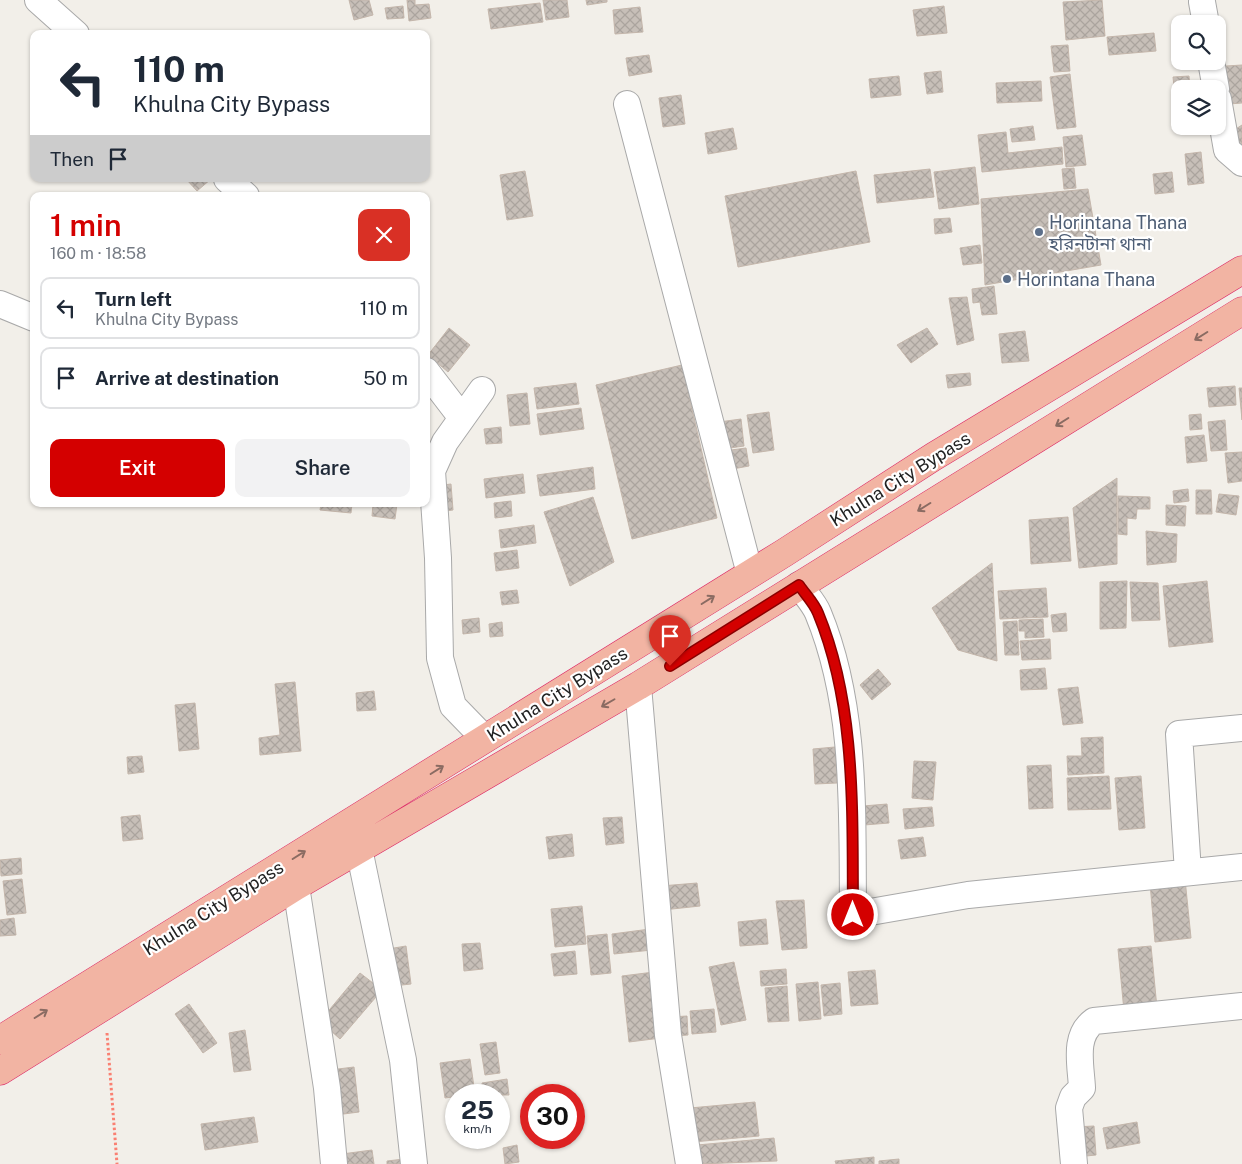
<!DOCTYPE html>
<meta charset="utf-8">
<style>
:root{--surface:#fff;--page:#f2f2f3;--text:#1f2937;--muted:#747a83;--line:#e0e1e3;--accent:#d40000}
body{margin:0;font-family:"Public Sans","Noto Sans Bengali",sans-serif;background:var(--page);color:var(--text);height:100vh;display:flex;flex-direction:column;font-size:19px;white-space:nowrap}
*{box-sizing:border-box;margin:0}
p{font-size:16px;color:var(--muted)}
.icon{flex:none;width:28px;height:28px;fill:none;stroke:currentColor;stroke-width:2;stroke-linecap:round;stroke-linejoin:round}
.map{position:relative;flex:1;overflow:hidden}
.drawer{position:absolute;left:30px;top:192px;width:400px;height:315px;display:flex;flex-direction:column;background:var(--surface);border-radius:10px;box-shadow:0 1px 4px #0004}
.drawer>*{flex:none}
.banner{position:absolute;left:30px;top:30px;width:400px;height:152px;border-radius:10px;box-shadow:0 1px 4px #0004;background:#fff;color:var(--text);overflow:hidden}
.fabs{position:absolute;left:1171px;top:15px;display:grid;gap:10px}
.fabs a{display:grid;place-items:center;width:55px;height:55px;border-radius:10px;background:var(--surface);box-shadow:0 1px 4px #0004;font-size:25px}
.speed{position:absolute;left:445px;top:1084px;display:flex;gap:10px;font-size:25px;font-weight:700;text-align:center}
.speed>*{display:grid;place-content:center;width:65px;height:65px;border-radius:50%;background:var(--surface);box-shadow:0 1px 4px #0004;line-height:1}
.speed small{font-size:12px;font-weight:400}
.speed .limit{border:8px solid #d22;background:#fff;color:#111}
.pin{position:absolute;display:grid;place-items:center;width:42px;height:42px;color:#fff;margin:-51px -21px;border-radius:50% 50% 50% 0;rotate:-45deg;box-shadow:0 0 5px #0007}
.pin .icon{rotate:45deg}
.me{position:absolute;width:55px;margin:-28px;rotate:0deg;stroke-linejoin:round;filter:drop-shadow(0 0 4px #0008)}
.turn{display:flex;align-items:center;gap:18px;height:105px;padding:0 20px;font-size:22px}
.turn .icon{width:65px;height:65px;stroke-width:2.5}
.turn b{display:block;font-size:35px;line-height:42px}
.then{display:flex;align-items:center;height:48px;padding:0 20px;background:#0003;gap:10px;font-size:19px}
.round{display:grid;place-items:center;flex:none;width:52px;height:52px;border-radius:10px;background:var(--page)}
.overview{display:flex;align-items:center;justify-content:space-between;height:85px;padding:0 20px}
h1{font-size:30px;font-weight:600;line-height:38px;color:var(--accent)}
.primary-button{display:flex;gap:10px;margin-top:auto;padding:10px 20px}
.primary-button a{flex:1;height:58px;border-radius:10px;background:var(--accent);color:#fff;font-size:20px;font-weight:600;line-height:58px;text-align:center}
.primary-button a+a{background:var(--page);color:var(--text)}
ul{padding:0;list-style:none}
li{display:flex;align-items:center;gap:15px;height:62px;margin:0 10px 8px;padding:0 10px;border:2px solid var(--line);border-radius:10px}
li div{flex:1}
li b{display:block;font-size:19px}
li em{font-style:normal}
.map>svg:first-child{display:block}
.building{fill:url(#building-cross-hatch);stroke:#c4b6ab}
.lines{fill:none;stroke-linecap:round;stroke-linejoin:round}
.minor-casing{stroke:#a9a9a9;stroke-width:28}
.trunk-casing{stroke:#dc2a67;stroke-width:29}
.path{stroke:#fa8072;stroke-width:3;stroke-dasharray:2.5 2.5;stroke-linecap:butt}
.minor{stroke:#fff;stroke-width:26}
.trunk{stroke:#f2b4a3;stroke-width:28}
.oneway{stroke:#8a6b62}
.route-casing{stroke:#8a0000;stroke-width:12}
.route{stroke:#d40000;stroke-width:9}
.service-dot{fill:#5c6f8a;stroke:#fff;stroke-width:2}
.labels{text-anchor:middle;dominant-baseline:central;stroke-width:4.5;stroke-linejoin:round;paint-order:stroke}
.service-label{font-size:18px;fill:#4e5e75;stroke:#fff;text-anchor:start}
.street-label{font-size:18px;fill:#222;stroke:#fff}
</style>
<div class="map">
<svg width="1242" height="1164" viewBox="0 0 1242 1164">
<defs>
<pattern id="building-cross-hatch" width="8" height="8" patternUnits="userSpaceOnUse" patternTransform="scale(1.25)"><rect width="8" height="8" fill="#c7bfb8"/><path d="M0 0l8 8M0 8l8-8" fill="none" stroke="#aba49e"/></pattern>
</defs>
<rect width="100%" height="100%" fill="#f2efe9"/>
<!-- building -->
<path class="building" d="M349 0H369L373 15 354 20Z
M407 0H415V5L429 4 431 18 409 21Z
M543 0H567L569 17 546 20Z
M586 0H607V2L587 5Z
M1102 0 1105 36 1066 40 1063 2Z
M540 3 543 22 491 29 488 9Z
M403 6 404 18 387 19 385 8Z
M944 6 947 33 917 36 913 10Z
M640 7 643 32 615 34 613 10Z
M1154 33 1156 51 1109 55 1107 37Z
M1068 45 1070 71 1054 72 1051 46Z
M649 55 652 72 629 76 626 58Z
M1242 65V103L1229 104 1226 66Z
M941 71 943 92 927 94 924 73Z
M1070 74 1076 127 1057 129 1050 77Z
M899 76 901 95 871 98 869 79Z
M1189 76 1190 89H1180V105H1176L1173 77Z
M1041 81 1042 101 997 103 996 83Z
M681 95 685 124 663 127 659 98Z
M1242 125V149L1231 132Z
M1033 126 1035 140 1012 142 1010 129Z
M733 128 737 149 708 154 705 133Z
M1006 132 1008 153 1062 147 1063 164 982 172 978 135Z
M1082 135 1086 165 1066 167 1063 137Z
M1201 152 1204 183 1188 185 1185 154Z
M975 167 979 204 939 209 934 172Z
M1074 168 1076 188 1064 189 1062 169Z
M930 169 934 197 877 203 874 175Z
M525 171 533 216 507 220 500 175Z
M856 171 870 242 738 267 725 196Z
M1172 172 1174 192 1155 194 1153 174Z
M186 179H211L197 191Z
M1088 189 1101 265 985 285 981 199Z
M950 218 952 232 935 234 934 219Z
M980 245 982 263 963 265 960 248Z
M994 286 997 314 982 315 980 302 973 303 972 289Z
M967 297 974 340 957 345 949 298Z
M449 328 470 345 448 372 428 355Z
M927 328 938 344 911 363 897 345Z
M1025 331 1029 361 1002 363 999 334Z
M682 365 717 518 632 539 596 385Z
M970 373 971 385 948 388 946 375Z
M576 383 579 404 537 409 534 388Z
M1235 386 1236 405 1209 407 1207 388Z
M1239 388H1242V420Z
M527 393 530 424 510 426 507 395Z
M581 408 584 429 540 435 537 414Z
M769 412 774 450 753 453 747 415Z
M1201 414 1202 429 1190 430 1189 415Z
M741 419 744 446 723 449 719 422Z
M1225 420 1227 450 1211 451 1208 422Z
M501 427 502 443 486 444 484 429Z
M1204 435 1207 461 1187 463 1185 437Z
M746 448 749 466 727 470 724 451Z
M1242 452V481L1228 483 1225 453Z
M593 467 595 489 540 496 537 475Z
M523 474 525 493 486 498 484 479Z
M1117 478V564L1079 568 1073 508Z
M451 484 453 510 437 512 435 486Z
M1188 489 1189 501 1174 503 1173 491Z
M1196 490H1211L1212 514H1196Z
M1219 494 1239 496 1236 515 1216 512Z
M1118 496 1150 497V509H1137L1136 519 1127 518V535L1118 534Z
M593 497 614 562 570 586 544 512Z
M511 501 512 516 495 518 494 503Z
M321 504H352L351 513 320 510Z
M373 504H397L395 519 372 516Z
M1166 505 1186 506 1185 526 1166 525Z
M1068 517 1071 561 1031 564 1029 520Z
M534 525 536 543 501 548 499 530Z
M1146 531 1177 534 1176 562 1147 565Z
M517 550 519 568 496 571 494 553Z
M992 563 997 661 958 650 932 608Z
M1127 581 1126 628 1100 629V582Z
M1207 581 1213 642 1169 647 1163 586Z
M1130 582 1158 583 1160 620 1132 621Z
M1046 588 1048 617 1000 619 998 591Z
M517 590 519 603 502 605 500 592Z
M1066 613 1067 631 1053 632 1051 615Z
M479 618 480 632 463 634 462 620Z
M1043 619 1044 637 1025 638V631H1019V620Z
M1017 621 1019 655H1005L1003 622Z
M502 622 503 636 490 637 489 624Z
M1050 639 1051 659 1022 660 1020 641Z
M1045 668 1047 689 1021 690 1020 670Z
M878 669 891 684 872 700 860 685Z
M295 682 301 751 260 755 259 738 280 735 275 684Z
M1078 687 1083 723 1063 725 1058 689Z
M374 691 376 710 357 711 356 693Z
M195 703 199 749 179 751 175 705Z
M1103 737 1104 773 1068 775 1067 756H1082L1081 738Z
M835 747 837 783 815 784 813 749Z
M142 756 144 772 128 774 127 757Z
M914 761 936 762 933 800 912 798Z
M1051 765 1053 808 1029 809 1027 766Z
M1109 776 1111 809 1068 810 1067 778Z
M1141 776 1145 828 1119 830 1115 778Z
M887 804 889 823 864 825 863 806Z
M932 807 934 826 905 829 903 809Z
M140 815 143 839 123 841 121 817Z
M622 817 624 843 606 845 603 818Z
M572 834 574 856 549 859 546 837Z
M923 837 926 856 901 859 898 840Z
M21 858 22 874 1 876 0 860Z
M22 879 26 913 7 915 3 881Z
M1185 879 1191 938 1155 942 1150 883Z
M697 883 700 906 663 910 661 886Z
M804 900 807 948 782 950 776 901Z
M582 906 586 944 555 947 551 909Z
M14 918 16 935 0 936V920Z
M766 919 768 944 740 946 738 922Z
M650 929 652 950 614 954 612 934Z
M607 934 611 973 591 975 587 936Z
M480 943 483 969 464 971 462 944Z
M406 946 411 984 393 986 388 949Z
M1151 946 1157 1008 1124 1011 1118 949Z
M575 951 577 974 554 976 551 954Z
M734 962 746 1020 721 1025 709 967Z
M786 969 787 984 761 986 760 971Z
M875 970 878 1004 851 1006 848 972Z
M654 972 661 1038 629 1042 622 976Z
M360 973 382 990 340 1039 320 1021Z
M818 982 821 1019 799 1021 796 984Z
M840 983 842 1014 824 1016 821 985Z
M787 986 789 1021 768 1022 765 988Z
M189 1004 217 1043 203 1053 175 1014Z
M714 1009 716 1032 692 1034 690 1011Z
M687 1016 688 1035 673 1036 671 1017Z
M245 1030 251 1070 234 1072 229 1033Z
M496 1042 500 1073 485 1075 480 1044Z
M470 1059 475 1094 445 1098 440 1063Z
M354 1067 359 1112 336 1115 330 1070Z
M507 1079 509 1095H483L482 1083Z
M499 1100 503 1133H499Z
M755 1102 759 1136 693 1142 690 1108Z
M254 1117 258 1142 205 1150 201 1124Z
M1137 1122 1140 1143 1107 1149 1103 1128Z
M1094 1126 1096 1155 1076 1157 1074 1127Z
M774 1138 777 1161 699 1164 697 1145Z
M517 1145 519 1162 505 1164 503 1148Z
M372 1150 374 1164H343L342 1154Z
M874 1157V1164H836L835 1161Z
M404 1159V1164H387V1161Z
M899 1159V1164H879V1161Z"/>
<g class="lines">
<!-- minor casing -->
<g class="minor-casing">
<path id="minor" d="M38 0 76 34
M1202 2 1206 24
M1211 61 1216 89
M1218 99 1227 150 1242 163
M627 104 750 574
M227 179 246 196
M0 304 34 318
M426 371 462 418
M482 390 445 442 432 471 438 558 440 658 453 706 485 739
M799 585C805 594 814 603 818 613 857 707 852 815 853 915L968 895 1242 867
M638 686 668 1035 689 1164
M359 849 403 1060 414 1164
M1188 872 1179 734 1242 728
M296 886 327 1088 334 1164
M1074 1164 1069 1108 1073 1097 1082 1088C1081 1065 1073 1036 1094 1021L1242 1006"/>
</g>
<!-- trunk casing -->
<g class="trunk-casing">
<path id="trunk" d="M0 1040 784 553 933 457 1242 270
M0 1071 296 886 638 686 1242 311"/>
</g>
<!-- path -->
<path class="path" d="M107 1033 117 1164"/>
<!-- minor -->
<use href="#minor" class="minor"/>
<!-- trunk -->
<use href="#trunk" class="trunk"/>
</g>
<!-- one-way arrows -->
<defs><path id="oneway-shaft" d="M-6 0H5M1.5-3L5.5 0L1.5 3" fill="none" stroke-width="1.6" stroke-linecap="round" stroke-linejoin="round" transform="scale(1.25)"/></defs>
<g class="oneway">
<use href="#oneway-shaft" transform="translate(1201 336) rotate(148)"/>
<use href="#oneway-shaft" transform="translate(1062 422) rotate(148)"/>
<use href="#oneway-shaft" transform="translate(924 507) rotate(148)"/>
<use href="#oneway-shaft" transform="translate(708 600) rotate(-32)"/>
<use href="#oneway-shaft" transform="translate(608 703) rotate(150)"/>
<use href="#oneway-shaft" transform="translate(437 770) rotate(-32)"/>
<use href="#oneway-shaft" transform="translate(299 855) rotate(-32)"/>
<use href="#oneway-shaft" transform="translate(41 1014) rotate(-32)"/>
</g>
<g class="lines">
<!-- route casing -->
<g class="route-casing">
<path id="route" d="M670 666 799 585C805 594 814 603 818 613 857 707 852 815 853 915"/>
</g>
<!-- route -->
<use href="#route" class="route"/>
</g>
<!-- markers -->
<g class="service-dot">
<circle cx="1039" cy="232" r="5"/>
<circle cx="1007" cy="279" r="5"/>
</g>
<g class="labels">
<!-- service labels -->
<g class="service-label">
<text x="1049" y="222">Horintana Thana<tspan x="1049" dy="21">হরিনটানা থানা</tspan></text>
<text x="1017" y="279">Horintana Thana</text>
</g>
<!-- street labels -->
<g class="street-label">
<text transform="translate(900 479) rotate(-32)">Khulna City Bypass</text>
<text transform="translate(557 694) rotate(-32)">Khulna City Bypass</text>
<text transform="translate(213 908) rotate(-32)">Khulna City Bypass</text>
</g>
</g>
</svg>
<div class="fabs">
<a><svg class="icon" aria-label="search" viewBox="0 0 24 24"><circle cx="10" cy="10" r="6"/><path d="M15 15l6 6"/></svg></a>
<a><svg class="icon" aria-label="layers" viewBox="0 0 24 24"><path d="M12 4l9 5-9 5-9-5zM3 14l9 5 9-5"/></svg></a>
</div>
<div class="speed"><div>25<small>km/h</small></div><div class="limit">30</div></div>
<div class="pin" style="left:670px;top:666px;background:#d93025"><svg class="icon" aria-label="arrive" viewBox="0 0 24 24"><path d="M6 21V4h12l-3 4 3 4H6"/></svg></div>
<svg class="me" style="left:853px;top:915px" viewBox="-20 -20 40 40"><circle r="17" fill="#d40000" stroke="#fff" stroke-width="3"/><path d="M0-11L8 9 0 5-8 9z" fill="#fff"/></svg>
<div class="banner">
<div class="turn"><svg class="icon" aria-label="left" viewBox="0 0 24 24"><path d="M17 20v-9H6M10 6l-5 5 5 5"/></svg><div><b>110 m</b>Khulna City Bypass</div></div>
<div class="then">Then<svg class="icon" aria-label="arrive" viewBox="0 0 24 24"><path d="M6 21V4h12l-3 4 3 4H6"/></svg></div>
</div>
<section class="drawer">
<div class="overview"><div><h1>1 min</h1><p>160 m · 18:58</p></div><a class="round" style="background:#d93025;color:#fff"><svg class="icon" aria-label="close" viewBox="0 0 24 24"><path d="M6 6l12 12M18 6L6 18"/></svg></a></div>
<ul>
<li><svg class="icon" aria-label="left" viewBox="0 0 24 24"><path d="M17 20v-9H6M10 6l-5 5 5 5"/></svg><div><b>Turn left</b><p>Khulna City Bypass</p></div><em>110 m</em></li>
<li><svg class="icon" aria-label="arrive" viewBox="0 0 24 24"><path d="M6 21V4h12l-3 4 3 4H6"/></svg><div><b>Arrive at destination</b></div><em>50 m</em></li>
</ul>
<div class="primary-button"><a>Exit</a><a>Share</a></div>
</section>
</div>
